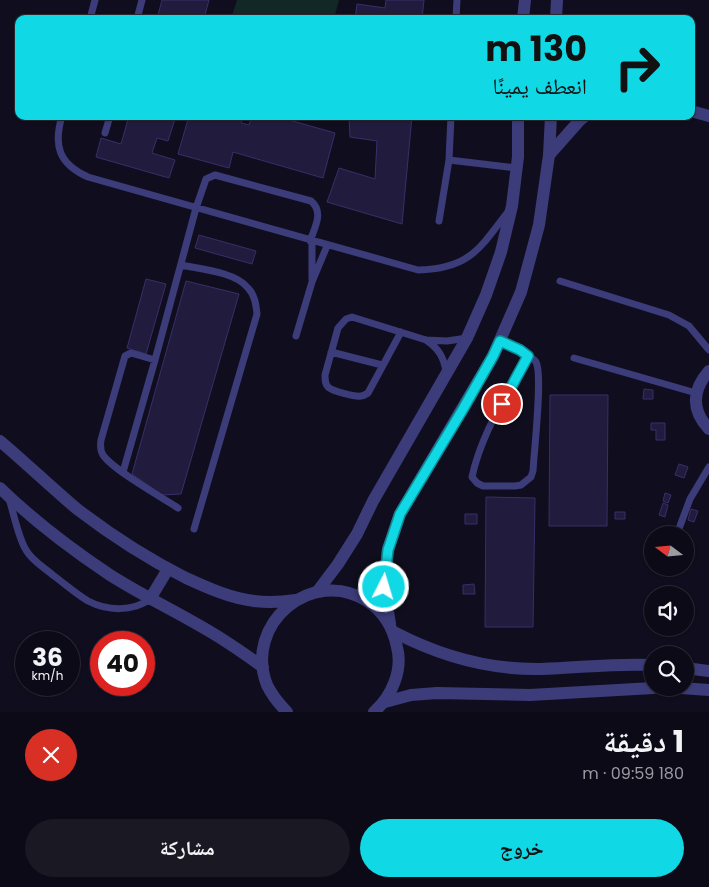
<!DOCTYPE html>
<html lang="ar">
<meta charset="utf-8">
<style>
:root{--surface:#0c0a16;--page:#1a1823;--text:#f1f3f6;--muted:#9a9aa1;--line:#2c2b35;--accent:#11d8e5}
body{margin:0;font-family:Poppins,"Noto Naskh Arabic",sans-serif;background:var(--page);color:var(--text);direction:rtl;height:100vh;display:flex;flex-direction:column;font-size:19px;white-space:nowrap}
*{box-sizing:border-box;margin:0}
p{font-size:16px;color:var(--muted)}
.icon{flex:none;width:28px;height:28px;fill:none;stroke:currentColor;stroke-width:2;stroke-linecap:round;stroke-linejoin:round}
.map{position:relative;height:712px;overflow:hidden;direction:ltr}
.details{display:flex;flex-direction:column;background:var(--surface);flex:1}
.details>*{flex:none}
.hud{position:absolute;left:15px;top:15px;width:680px;height:105px;border-radius:10px;box-shadow:0 1px 4px #0004,0 0 0 1px var(--line);direction:rtl;background:#11d8e5;color:#111;overflow:hidden}
.needle{width:32px;rotate:286deg}
.fabs{position:absolute;left:644px;top:526px;display:grid;gap:10px}
.fabs a{display:grid;place-items:center;width:50px;height:50px;border-radius:50%;background:var(--surface);box-shadow:0 1px 4px #0004,0 0 0 1px var(--line);font-size:25px}
.speed{position:absolute;left:15px;top:631px;display:flex;gap:10px;font-size:25px;font-weight:700;text-align:center}
.speed>*{display:grid;place-content:center;width:65px;height:65px;border-radius:50%;background:var(--surface);box-shadow:0 1px 4px #0004,0 0 0 1px var(--line);line-height:1}
.speed small{font-size:12px;font-weight:400}
.speed .limit{border:8px solid #d22;background:#fff;color:#111}
.pin{position:absolute;display:grid;place-items:center;width:42px;height:42px;color:#fff;margin:-21px;border:2px solid #fff;border-radius:50%;box-shadow:0 1px 5px #0007}
.me{position:absolute;width:55px;margin:-28px;rotate:5deg;stroke-linejoin:round;filter:drop-shadow(0 0 4px #0008)}
.turn{display:flex;align-items:center;gap:18px;height:105px;padding:0 25px;font-size:22px}
.turn .icon{width:65px;height:65px;stroke-width:2.5}
.turn b{display:block;font-size:35px;line-height:42px}
.round{display:grid;place-items:center;flex:none;width:52px;height:52px;border-radius:26px;background:var(--page)}
.summary{display:flex;align-items:center;justify-content:space-between;height:85px;padding:0 25px}
h1{font-size:30px;font-weight:700;line-height:38px}
.primary-button{display:flex;gap:10px;margin-top:auto;padding:10px 25px}
.primary-button a{flex:1;height:58px;border-radius:30px;background:var(--accent);color:#111;font-size:20px;font-weight:700;line-height:58px;text-align:center}
.primary-button a+a{background:var(--page);color:var(--text)}
.map>svg:first-child{display:block}
.green{fill:#112826}
.building{fill:#211b3e;stroke:#382f68}
.lines{fill:none;stroke-linecap:round;stroke-linejoin:round}
.service{stroke:#3c3c7a;stroke-width:7}
.minor{stroke:#3c3c7a;stroke-width:12}
.tertiary{stroke:#3c3c7a;stroke-width:12}
.route-casing{stroke:#0b8c95;stroke-width:12}
.route{stroke:#11d8e5;stroke-width:9}
</style>
<div class="map">
<svg width="709" height="712" viewBox="0 0 709 712">
<rect width="100%" height="100%" fill="#100e1e"/>
<!-- green -->
<path class="green" d="M237 0H339L334 19H231Z"/>
<!-- building -->
<path class="building" d="M162 0H209L204 19H157Z
M386 0H424L422 19H355L357 4 385 8Z
M129 116H176L168 141 157 138 152 153 175 160 169 178 96 157 101 138 121 144Z
M189 116H243L241 123 249 125 252 116H275L335 133 323 178 233 152 229 168 178 154Z
M349 116H412L402 224 327 202 339 168 375 179 377 141 350 137Z
M199 235 256 251 252 264 195 248Z
M146 279 166 284 146 354 127 348Z
M186 281 239 294 181 494 162 495 132 474Z
M644 389 653 390V399H643Z
M550 395H608L607 526H549Z
M651 423H665V440H656V430H651Z
M679 464 688 467 684 478 675 475Z
M665 493 671 495 668 503 663 501Z
M486 497 535 498 533 627H485Z
M663 503 668 505 665 517 659 515Z
M691 509 698 511 694 522 688 520Z
M615 512H625V519H615Z
M465 514H477V524H465Z
M474 584 475 594H463V585Z"/>
<g class="lines">
<!-- service -->
<path class="service" d="M90 19 95 0
M137 19 142 0
M456 19 457 0
M62 116C53 146 59 164 88 177L418 270C468 269 479 250 507 213
M105 133 110 116
M449 160 516 168
M439 221 449 160 451 116
M181 265C200 269 236 272 248 288 255 295 256 305 257 314L194 529
M312 279V242
M560 281 669 315 689 326 709 350
M401 332 368 393C366 394 364 396 361 396 355 397 332 391 328 387 325 384 325 380 325 375L338 328 346 319 352 317 426 340 447 341 467 338
M296 336 312 282 327 246
M426 340C438 348 444 357 446 372
M500 341C508 345 532 355 536 362 543 375 534 451 533 471L531 477 521 485 515 486H483L477 483 472 477C481 434 507 395 527 356
M331 352 382 365
M574 358 696 393
M155 360 131 353 125 356 101 440C100 446 100 450 103 455 113 470 161 497 178 508
M123 472 155 360 196 208 206 179 215 175 311 201C324 212 315 227 310 241
M9 499C14 514 18 537 26 550 32 561 45 568 54 576 65 584 76 594 88 601 107 611 133 612 150 599
M677 534 690 499 709 467"/>
<!-- minor -->
<path class="minor" d="M691 111 709 116
M549 155 580 120 585 116
M709 371C692 390 691 410 709 429
M394 632C440 656 489 670 541 669 578 668 615 663 652 665
M685 668 709 671
M681 688 709 690
M385 702 411 695 437 693 530 695 653 688"/>
<!-- tertiary -->
<path class="tertiary" d="M523 19 525 0
M556 19 557 0
M0 441C26 463 51 487 77 509 111 535 148 559 186 578 208 588 230 598 254 601 269 603 282 602 296 600
M0 488C34 521 71 549 110 575 146 598 186 616 222 639 236 648 249 657 263 667
M317 592 338 564 357 534 373 501 467 338 486 295 501 252 512 206 518 157V116
M150 599 168 569
M390 624 384 587 388 549 400 514 493 356 521 292 539 225 549 155 551 116
M287 712C279 704 272 695 267 685 243 624 312 566 367 601 384 612 393 627 397 647 403 670 392 696 374 712"/>
</g>
<g class="lines">
<!-- route casing -->
<g class="route-casing">
<path id="route" d="M384 587 388 550 400 514 463 409 493 356 500 341 520 350 528 356 502 404"/>
</g>
<!-- route -->
<use href="#route" class="route"/>
</g>
</svg>
<div class="fabs">
<a><svg class="needle" viewBox="-14 -14 28 28"><path d="M0-13l5 13h-10z" fill="#e53935"/><path d="M0 13l5-13h-10z" fill="#9a9aa1"/></svg></a>
<a><svg class="icon" aria-label="sound" viewBox="0 0 24 24"><path d="M4 9h4l5-4v14l-5-4H4zM17 9q2 3 0 6"/></svg></a>
<a><svg class="icon" aria-label="search" viewBox="0 0 24 24"><circle cx="10" cy="10" r="6"/><path d="M15 15l6 6"/></svg></a>
</div>
<div class="speed"><div>36<small>km/h</small></div><div class="limit">40</div></div>
<div class="pin" style="left:502px;top:404px;background:#d93025"><svg class="icon" aria-label="arrive" viewBox="0 0 24 24"><path d="M6 21V4h12l-3 4 3 4H6"/></svg></div>
<svg class="me" style="left:384px;top:587px" viewBox="-20 -20 40 40"><circle r="17" fill="#11d8e5" stroke="#fff" stroke-width="3"/><path d="M0-11L8 9 0 5-8 9z" fill="#fff"/></svg>
<div class="hud">
<div class="turn"><svg class="icon" aria-label="right" viewBox="0 0 24 24"><path d="M7 20v-9h11M14 6l5 5-5 5"/></svg><div><b>130 m</b>انعطف يمينًا</div></div>
</div>
</div>
<section class="details">
<div class="summary"><div><h1>1 دقيقة</h1><p>180 m · 09:59</p></div><a class="round" style="background:#d93025;color:#fff"><svg class="icon" aria-label="close" viewBox="0 0 24 24"><path d="M6 6l12 12M18 6L6 18"/></svg></a></div>
<div class="primary-button"><a>خروج</a><a>مشاركة</a></div>
</section>
